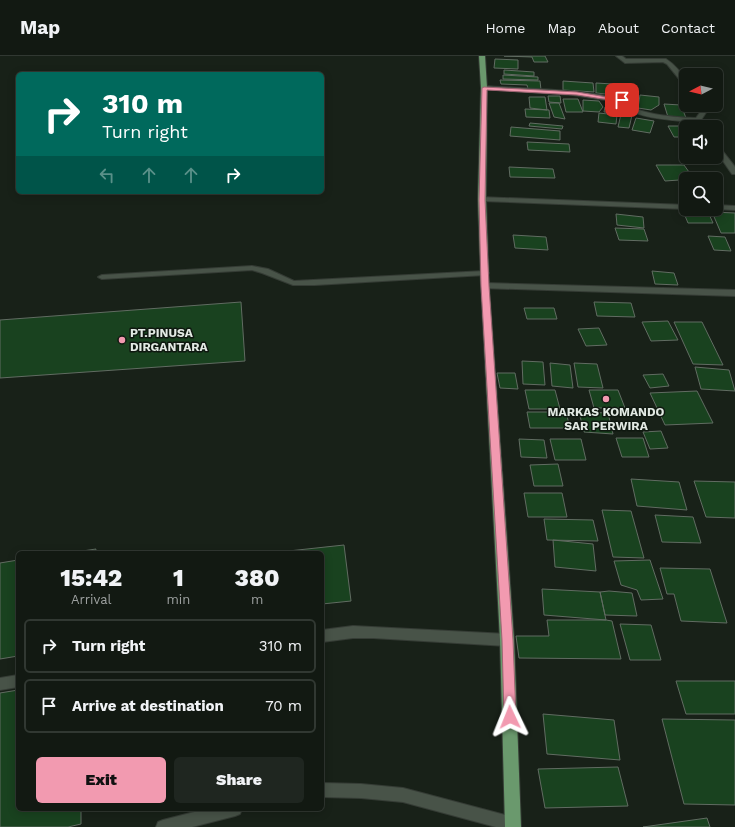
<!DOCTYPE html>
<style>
:root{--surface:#121912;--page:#1f2620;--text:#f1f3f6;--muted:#9ca09f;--line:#313832;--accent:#f29ab0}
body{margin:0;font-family:"Work Sans",sans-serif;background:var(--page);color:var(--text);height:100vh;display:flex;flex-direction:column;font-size:15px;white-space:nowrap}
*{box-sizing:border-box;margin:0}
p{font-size:13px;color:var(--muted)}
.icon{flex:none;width:22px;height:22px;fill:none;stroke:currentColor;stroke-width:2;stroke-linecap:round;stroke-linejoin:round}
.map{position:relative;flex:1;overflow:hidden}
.drawer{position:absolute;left:16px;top:495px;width:308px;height:260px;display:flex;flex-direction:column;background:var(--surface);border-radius:6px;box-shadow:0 2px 10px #0003,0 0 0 1px var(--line)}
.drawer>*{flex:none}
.hud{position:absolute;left:16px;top:16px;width:308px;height:122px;border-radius:6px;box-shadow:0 2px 10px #0003,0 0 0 1px var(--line);background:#00695c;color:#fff;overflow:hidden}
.needle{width:26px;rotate:263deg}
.controls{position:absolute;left:679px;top:12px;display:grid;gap:8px}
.controls a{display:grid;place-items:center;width:44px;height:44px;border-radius:6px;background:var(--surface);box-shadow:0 2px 10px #0003,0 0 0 1px var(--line);font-size:20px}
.pin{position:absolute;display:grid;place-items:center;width:34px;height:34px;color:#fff;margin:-17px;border-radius:8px;box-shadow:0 2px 6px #0006}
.me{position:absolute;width:44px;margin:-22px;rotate:358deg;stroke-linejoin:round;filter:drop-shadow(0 0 3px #0008)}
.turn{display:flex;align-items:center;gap:14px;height:84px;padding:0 20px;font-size:18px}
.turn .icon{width:52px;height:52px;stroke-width:2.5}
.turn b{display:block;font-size:28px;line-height:34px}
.lanes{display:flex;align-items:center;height:38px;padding:0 20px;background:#0003;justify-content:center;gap:20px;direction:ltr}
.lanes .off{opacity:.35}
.eta{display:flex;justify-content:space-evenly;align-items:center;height:68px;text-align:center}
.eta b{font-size:24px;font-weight:800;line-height:28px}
.button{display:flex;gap:8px;margin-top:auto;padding:8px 20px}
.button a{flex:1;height:46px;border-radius:6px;background:var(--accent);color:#111;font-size:16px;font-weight:800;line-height:46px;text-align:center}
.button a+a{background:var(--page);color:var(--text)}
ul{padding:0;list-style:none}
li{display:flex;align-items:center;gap:12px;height:54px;margin:0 8px 6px;padding:0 12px;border:2px solid var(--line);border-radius:6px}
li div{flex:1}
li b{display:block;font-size:15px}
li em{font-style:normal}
header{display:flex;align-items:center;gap:24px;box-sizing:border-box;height:56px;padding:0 20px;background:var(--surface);border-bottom:1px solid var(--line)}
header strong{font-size:19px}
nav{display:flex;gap:22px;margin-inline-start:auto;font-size:14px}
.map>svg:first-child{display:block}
.building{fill:#19421f;stroke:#616c62}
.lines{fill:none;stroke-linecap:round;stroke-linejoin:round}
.service-casing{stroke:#353c35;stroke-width:2}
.minor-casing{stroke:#353c35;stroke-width:2}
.primary-casing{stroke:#353c35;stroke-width:2}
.service{fill:#485348;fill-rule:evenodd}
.minor{fill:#485348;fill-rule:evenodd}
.primary{fill:#6a996d;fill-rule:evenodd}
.route{fill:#f29ab0;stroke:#9d6472}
.poi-dot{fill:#f29ab0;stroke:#0f1810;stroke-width:1.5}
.labels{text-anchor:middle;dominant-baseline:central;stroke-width:3;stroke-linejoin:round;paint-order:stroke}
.poi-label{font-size:12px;font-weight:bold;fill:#e2e9e3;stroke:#0f1810;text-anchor:start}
</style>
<header>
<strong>Map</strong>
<nav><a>Home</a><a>Map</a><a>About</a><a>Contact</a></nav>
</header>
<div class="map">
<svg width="735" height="771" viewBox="0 0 735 771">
<rect width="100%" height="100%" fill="#182118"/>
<!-- building -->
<path class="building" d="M504 0H545L548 6H534L532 1Z
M495 3 518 4V13L494 12Z
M504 14 534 16V20L504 18Z
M503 19 538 21V24L503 23Z
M500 24 540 25 541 34 528 33 527 29 501 28Z
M563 25 593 27 594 36 563 34Z
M596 27 613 28 614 39 596 37Z
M620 30 636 32 637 42 620 41Z
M640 39 659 41V49L651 54 638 52Z
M548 40H560L561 47 549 46Z
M529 41H545L547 54 530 52Z
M563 43H578L583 56H566Z
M583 44 599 45 603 51 599 56 583 55Z
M549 47H559L565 63 554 61Z
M664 48 681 49 686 62 668 61Z
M605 51 617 52V57L604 56Z
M525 53 549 54 550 62 526 61Z
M622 54 633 55 629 72 618 71Z
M599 57 617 59 616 68 598 66Z
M636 62 654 65 650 77 632 74Z
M530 67 563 70 562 73 529 70Z
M668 70H688L686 71V81H674Z
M511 71 560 75V84L510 80Z
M527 86 569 88 570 96 528 94Z
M656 109H684L694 123 665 125Z
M509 111 553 113 555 122 510 121Z
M683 155 708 156 713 167H688Z
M712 156 735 157V177H721Z
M616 158 643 161 644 172 617 169Z
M615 172 644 173 648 185 619 184Z
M513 179 546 181 548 194 515 192Z
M708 180 725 181 731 195 714 194Z
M652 215 674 217 678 229 655 228Z
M241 246 245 305 0 322V264Z
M594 246 631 247 635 261 597 260Z
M524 252H554L557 263H527Z
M668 265 678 284 651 285 642 266Z
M674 266H702L723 309 693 308Z
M599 272 607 289 586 290 578 273Z
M522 305 543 306 545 329 523 328Z
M550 307 570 309 573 332 552 330Z
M574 307 597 308 603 332 578 331Z
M695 311 729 314 735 335 701 333Z
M497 317H515L518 333 500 332Z
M663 318 669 330 650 332 643 319Z
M525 334H555L560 353H529Z
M589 334H618L625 352H594Z
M697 335 713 367 665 369 650 337Z
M527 356H566L570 372H530Z
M579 356 608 357 613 378 584 376Z
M661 375 668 392 650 393 643 376Z
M616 382H643L649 401H622Z
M519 383 544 384 547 402 521 401Z
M550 383H581L586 404H555Z
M558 408 563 430H534L530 409Z
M631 423 679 426 687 454 637 450Z
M694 425 735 426V462L706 461Z
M524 437H562L567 461H528Z
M602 454 631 455 644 502 613 501Z
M655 459 693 461 701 487 662 486Z
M544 463 593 464 598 485 547 484Z
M553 484 593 488 596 515 555 511Z
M344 489 351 545 322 548V497H270Z
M96 493 95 497H69Z
M18 504V600L0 603V507Z
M650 504 663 543 641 544 637 534 621 529 614 505Z
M660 512 710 513 727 567 681 565 674 538H667Z
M542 533 600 536 606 564 544 559Z
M609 535 632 537 637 560 605 559 600 536Z
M547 564H606L612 565 621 603 519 602 516 580H549Z
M620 568 651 569 661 604H630Z
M676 625H735V658H686Z
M18 634V753H81V768L68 771H0V637Z
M543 658 614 664 620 704 547 698Z
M662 663 735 664V749L684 748Z
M618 711 628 750 545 752 538 713Z
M707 762 710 771H643Z"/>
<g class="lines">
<!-- service casing -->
<g class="service-casing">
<path id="service" d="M252 210 268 213 294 225 485 215 489 217 485 219 315 229H293L262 217 252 214 102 223 98 221 102 219Z
M353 570 507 578 511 580 513 584 511 588 507 590 373 582H353L322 586V574Z
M18 619V631L0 634V622Z
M322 727 361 728 403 732 513 761 518 763 520 768 519 771H496L403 746 361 742 322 741Z
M206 753H242L240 758 235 760 192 771H156L158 766 163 764Z"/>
</g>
<!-- minor casing -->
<g class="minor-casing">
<path id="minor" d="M616 0H622L626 3H666C674 8 686 20 686 30L684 29 667 8 663 6 625 7Z
M484 30C532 33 581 33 628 44 630 46 632 49 634 51 643 59 683 62 696 62L701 55 699 49H705L707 55 701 64 705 71H699L696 66C680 65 642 63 630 54 627 52 626 49 624 47L573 39 482 33V31Z
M716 88 718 89 735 111V118H732L716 95Z
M479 141 686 149V153H687H686L482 145 478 143Z
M716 149 735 150V154L715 153H716Z
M485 227 735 234V240L482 232 481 230Z"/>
</g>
<!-- primary casing -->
<g class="primary-casing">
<path id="primary" d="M479 0H485L487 32 486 143 489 230 514 584 521 771H505L500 584 481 230 478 143 481 32Z"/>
</g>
<!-- service -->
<use href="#service" class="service"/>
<!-- minor -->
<use href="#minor" class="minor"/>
<!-- primary -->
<use href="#primary" class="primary"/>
</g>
<!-- route -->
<path class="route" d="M484 31 577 36 625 44 622 46 577 39 487 34 485 144 489 230 513 584 516 661 514 665 510 667 505 665 504 661 502 584 481 230 479 144 482 32Z"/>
<!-- markers -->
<g class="poi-dot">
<circle cx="122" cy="284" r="4"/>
<circle cx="606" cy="343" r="4"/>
</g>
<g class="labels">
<!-- poi labels -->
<g class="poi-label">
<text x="130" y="277">PT.PINUSA<tspan x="130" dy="14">DIRGANTARA</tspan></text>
<text x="606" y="356" text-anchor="middle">MARKAS KOMANDO<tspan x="606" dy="14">SAR PERWIRA</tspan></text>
</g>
</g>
</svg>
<div class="controls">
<a><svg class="needle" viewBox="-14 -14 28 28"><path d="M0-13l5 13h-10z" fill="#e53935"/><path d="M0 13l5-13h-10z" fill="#9ca09f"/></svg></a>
<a><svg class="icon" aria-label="sound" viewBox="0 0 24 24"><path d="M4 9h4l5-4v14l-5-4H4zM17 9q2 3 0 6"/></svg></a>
<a><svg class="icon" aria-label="search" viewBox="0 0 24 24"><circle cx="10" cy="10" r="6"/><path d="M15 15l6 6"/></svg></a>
</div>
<div class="pin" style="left:622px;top:44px;background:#d93025"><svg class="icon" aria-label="arrive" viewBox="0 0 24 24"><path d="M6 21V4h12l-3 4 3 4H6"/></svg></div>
<svg class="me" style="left:510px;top:661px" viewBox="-20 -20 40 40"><path d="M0-17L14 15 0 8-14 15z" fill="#f29ab0" stroke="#fff" stroke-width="4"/></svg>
<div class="hud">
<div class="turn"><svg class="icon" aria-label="right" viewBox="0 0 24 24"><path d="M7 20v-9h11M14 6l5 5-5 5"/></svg><div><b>310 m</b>Turn right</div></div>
<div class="lanes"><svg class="icon off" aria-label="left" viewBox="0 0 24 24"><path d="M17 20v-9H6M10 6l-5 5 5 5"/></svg><svg class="icon off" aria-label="ahead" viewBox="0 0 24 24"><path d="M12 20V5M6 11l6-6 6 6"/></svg><svg class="icon off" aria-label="ahead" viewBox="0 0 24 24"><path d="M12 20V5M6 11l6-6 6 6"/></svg><svg class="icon" aria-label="right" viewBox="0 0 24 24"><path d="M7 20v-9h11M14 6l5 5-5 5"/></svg></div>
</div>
<section class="drawer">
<div class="eta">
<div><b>15:42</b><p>Arrival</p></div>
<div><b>1</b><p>min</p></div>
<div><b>380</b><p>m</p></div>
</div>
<ul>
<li><svg class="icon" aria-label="right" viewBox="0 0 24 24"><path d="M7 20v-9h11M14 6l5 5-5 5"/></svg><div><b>Turn right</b></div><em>310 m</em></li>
<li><svg class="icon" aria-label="arrive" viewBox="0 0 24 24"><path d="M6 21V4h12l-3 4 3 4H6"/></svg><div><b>Arrive at destination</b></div><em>70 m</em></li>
</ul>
<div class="button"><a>Exit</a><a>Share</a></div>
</section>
</div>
